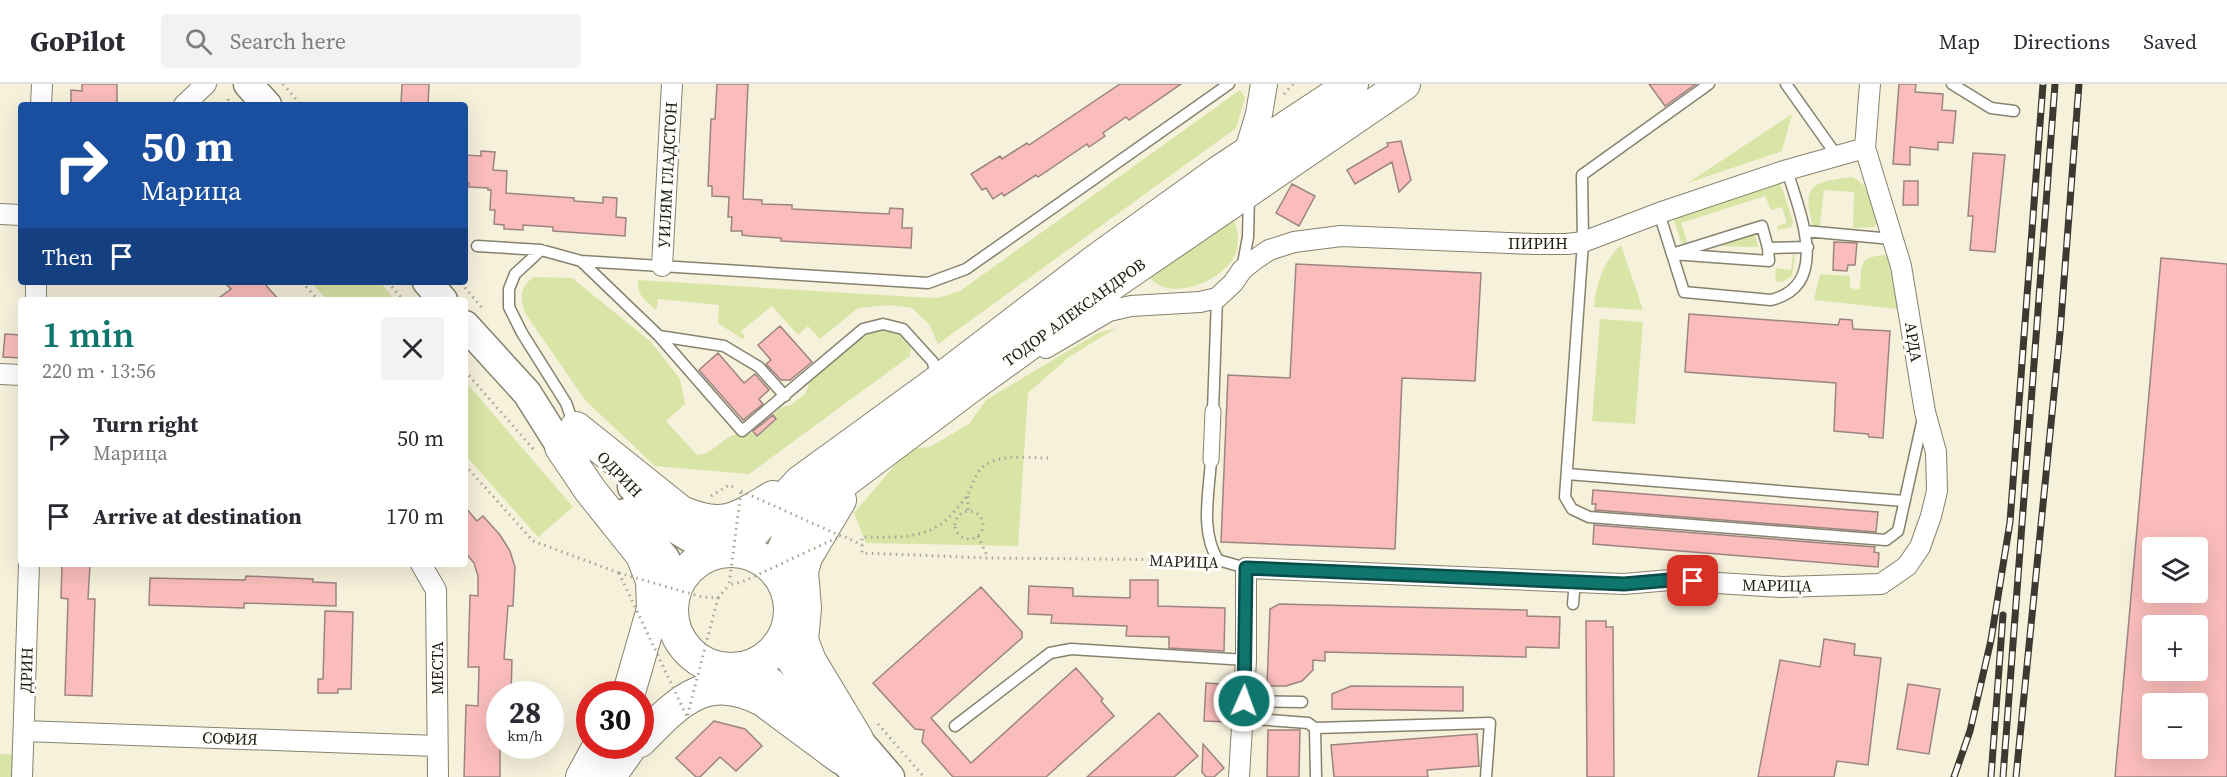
<!DOCTYPE html>
<meta charset="utf-8">
<style>
:root{--surface:#fff;--page:#f2f2f3;--text:#2b2b33;--muted:#7c7c81;--line:#e1e1e2;--accent:#0f766e}
body{margin:0;font-family:"Source Serif 4",serif;background:var(--page);color:var(--text);height:100vh;display:flex;flex-direction:column;font-size:22px;white-space:nowrap}
*{box-sizing:border-box;margin:0}
p{font-size:20px;color:var(--muted)}
.icon{flex:none;width:33px;height:33px;fill:none;stroke:currentColor;stroke-width:2;stroke-linecap:round;stroke-linejoin:round}
.map{position:relative;flex:1;overflow:hidden}
.panel{position:absolute;left:18px;top:213px;width:450px;height:270px;display:flex;flex-direction:column;background:var(--surface);border-radius:6px;box-shadow:0 6px 24px #0002}
.panel>*{flex:none}
.banner{position:absolute;left:18px;top:18px;width:450px;height:183px;border-radius:6px;box-shadow:0 6px 24px #0002;background:#1a4fa0;color:#fff;overflow:hidden}
.buttons{position:absolute;left:2142px;top:453px;display:grid;gap:12px}
.buttons a{display:grid;place-items:center;width:66px;height:66px;border-radius:6px;background:var(--surface);box-shadow:0 6px 24px #0002;font-size:30px}
.speed{position:absolute;left:486px;top:597px;display:flex;gap:12px;font-size:30px;font-weight:700;text-align:center}
.speed>*{display:grid;place-content:center;width:78px;height:78px;border-radius:50%;background:var(--surface);box-shadow:0 6px 24px #0002;line-height:1}
.speed small{font-size:15px;font-weight:400}
.speed .limit{border:9px solid #d22;background:#fff;color:#111}
.pin{position:absolute;display:grid;place-items:center;width:51px;height:51px;color:#fff;margin:-26px;border-radius:12px;box-shadow:0 3px 9px #0006}
.me{position:absolute;width:66px;margin:-33px;rotate:2deg;stroke-linejoin:round;filter:drop-shadow(0 0 4px #0008)}
.turn{display:flex;align-items:center;gap:21px;height:126px;padding:0 24px;font-size:27px}
.turn .icon{width:78px;height:78px;stroke-width:2.5}
.turn b{display:block;font-size:42px;line-height:51px}
.then{display:flex;align-items:center;height:57px;padding:0 24px;background:#0003;gap:12px;font-size:22px}
.round{display:grid;place-items:center;flex:none;width:63px;height:63px;border-radius:6px;background:var(--page)}
.headline{display:flex;align-items:center;justify-content:space-between;height:102px;padding:0 24px}
h1{font-size:36px;font-weight:600;line-height:45px;color:var(--accent)}
ul{padding:0;list-style:none}
li{display:flex;align-items:center;gap:18px;height:78px;padding:0 24px}
li div{flex:1}
li b{display:block;font-size:22px}
li em{font-style:normal}
header{display:flex;align-items:center;gap:36px;box-sizing:border-box;height:84px;padding:0 30px;background:var(--surface);border-bottom:2px solid var(--line)}
header strong{font-size:28px}
nav{display:flex;gap:33px;margin-inline-start:auto;font-size:21px}
.search{width:420px;height:54px;background:var(--page);display:flex;align-items:center;gap:15px;box-sizing:border-box;padding:0 21px;border-radius:6px;color:var(--muted);font-size:22px}
.map>svg:first-child{display:block}
.green{fill:#d9e4a7}
.building{fill:#fabdbb;stroke:#9c8483;stroke-width:1.5;fill-rule:evenodd}
.lines{fill:none;stroke-linecap:round;stroke-linejoin:round}
.service-casing{stroke:#86826e;stroke-width:13}
.pedestrian-casing{stroke:#86826e;stroke-width:17}
.minor-casing{stroke:#86826e;stroke-width:22}
.tertiary-casing{stroke:#86826e;stroke-width:28}
.secondary-casing{stroke:#86826e;stroke-width:31}
.primary-casing{stroke:#86826e;stroke-width:34}
.path{stroke:#a9a594;stroke-width:3;stroke-dasharray:1.5 4.5;stroke-linecap:butt}
.service{stroke:#fff;stroke-width:10}
.pedestrian{stroke:#fff;stroke-width:15}
.minor{stroke:#fff;stroke-width:20}
.tertiary{stroke:#fff;stroke-width:26}
.secondary{stroke:#fff;stroke-width:28}
.primary{stroke:#fff;stroke-width:32}
.rail-casing{stroke:#3c3a30;stroke-width:7}
.rail{stroke:#fffefa;stroke-width:4.5;stroke-dasharray:14;stroke-linecap:butt}
.path-bridge{stroke:#a9a594;stroke-width:3;stroke-dasharray:1.5 4.5;stroke-linecap:butt}
.route-casing{stroke:#0a4d48;stroke-width:15}
.route{stroke:#0f766e;stroke-width:10}
.labels{text-anchor:middle;dominant-baseline:central;stroke-width:6;stroke-linejoin:round;paint-order:stroke}
.street-label{font-size:16px;fill:#1e1c14;stroke:#fffefa}
</style>
<header>
<strong>GoPilot</strong>
<div class="search"><svg class="icon" aria-label="search" viewBox="0 0 24 24"><circle cx="10" cy="10" r="6"/><path d="M15 15l6 6"/></svg>Search here</div>
<nav><a>Map</a><a>Directions</a><a>Saved</a></nav>
</header>
<div class="map">
<svg width="2227" height="693" viewBox="0 0 2227 693">
<rect width="100%" height="100%" fill="#f6f1db"/>
<!-- green -->
<path class="green" d="M1240 6 1245 13 1236 44 938 260 929 240 912 224 890 221 858 224 820 255 808 242 798 251 772 222 741 247 745 253 742 255 718 239 719 221 658 215 656 226C646 217 636 211 638 196L914 213 938 214 960 207Z
M1792 30 1782 67 1688 99Z
M1852 93C1871 102 1873 120 1877 139L1874 143 1853 144 1854 108 1824 106 1820 141 1818 144 1813 142C1801 100 1813 98 1852 93Z
M1780 99 1793 137 1791 143 1778 146 1777 142 1787 139 1782 123 1771 126 1765 112 1681 139 1687 158 1682 160 1673 134Z
M1232 129C1237 143 1241 156 1235 171 1224 198 1161 222 1147 188Z
M1755 150 1758 163 1719 162Z
M1781 157 1794 158 1796 164 1792 192 1782 198 1775 197 1776 184 1791 186 1794 162 1781 159Z
M1621 161 1643 226 1594 223C1596 199 1604 177 1621 161Z
M1885 171 1888 175 1898 225 1814 216 1820 190 1850 192V203L1856 206 1860 204C1862 181 1858 173 1885 171Z
M533 193 572 194 650 257 680 295 685 320 666 337 697 371C720 369 719 348 751 349L782 323 791 321 805 310 810 298 864 250 886 244 895 247 906 254 911 263 910 272 749 390 655 382 585 316 525 229C520 213 519 205 533 193Z
M311 198H380L395 216H327Z
M1600 235 1643 238 1635 340 1592 337Z
M1116 244 1069 273 1028 309 1018 462 866 459 854 429 909 365 930 363 969 340 986 316 1098 249Z
M465 297 573 423 538 453 465 371Z
M0 670 22 671V693H0Z"/>
<!-- building -->
<path class="building" d="M82 0H117V21H71V6L82 7Z
M402 0H429L428 21H401Z
M717 0H748L743 115 762 116V120L792 121V125L889 130 890 124 903 125 902 144H912L911 164 781 157V154L750 152 742 151V147H731L732 133H728L729 113 712 112V102H708L711 35H715Z
M1120 0H1181L1129 36 1126 33 1103 49 1105 52 1089 63 1087 60 1038 93 1036 91 1004 112 1002 109 993 115 986 104 982 106 971 90 1000 72 1002 75 1027 59 1029 61Z
M1649 0H1696L1665 22Z
M1899 0H1916L1915 8 1943 10 1942 26 1956 27 1953 59 1938 58V66L1910 63V81L1893 80Z
M1401 57 1411 96 1399 108 1392 78 1355 100 1347 86 1388 62 1387 59Z
M481 67 495 68 493 86 507 87 506 109 574 114V117L603 119V113L617 114 616 133 626 134 625 152 553 147V143L523 141V146L504 145V141L494 140 495 126H490L491 106H488V104L469 103V99H465V71L481 72Z
M1973 69 2005 71 1995 168 1970 166 1973 132H1968Z
M1904 97H1918V121H1903Z
M1292 100 1315 112 1299 142 1276 129Z
M1834 158 1857 159 1855 181H1848L1847 187 1833 186Z
M2161 174 2227 180V693H2115ZM2152 464H2198V508H2152ZM2152 542H2198V586H2152ZM2152 620H2198V664H2152Z
M1296 180 1481 189 1475 297 1402 294 1395 465 1221 458 1228 291 1290 294Z
M224 198H263L279 216H216L231 205Z
M1689 230 1838 241 1840 235 1852 236 1853 245 1890 247 1883 354 1869 353 1868 350 1834 347 1836 299 1685 288Z
M780 242 812 278 790 296H781L766 280 771 276 758 261Z
M5 250 21 251V274L3 273Z
M718 269 744 299 755 290 769 306 759 315 763 320 743 336 699 286Z
M773 331 776 335 757 352 753 347Z
M1593 406 1878 428 1876 448 1595 426 1596 420H1592Z
M465 423 477 437 483 432 500 451 510 467 515 483 513 522H508L504 575 512 576 511 610H500V693H464L466 621 478 622 479 583H468L470 511 478 512V492L474 479 465 468Z
M1594 441 1875 463 1874 468 1879 469 1878 483 1593 460Z
M62 480H90L88 515H95L92 612 65 611 68 515 61 514Z
M246 492 313 495V498L336 499V522L244 519V524L149 521 150 494 245 496Z
M1130 496H1158V522L1225 524 1224 567 1169 564V553L1126 552 1127 542 1051 539 1052 531 1028 530 1029 502 1073 504V512L1130 514Z
M981 503 1022 548V554L931 634 971 679 1076 584 1103 615 1101 617 1114 632 1046 693H953L922 658 924 646 915 645 873 599Z
M1279 520 1527 526V532L1560 533 1559 564 1526 563V573L1325 568V577L1313 576V586L1302 597 1286 602H1267L1270 525Z
M325 527 353 528 351 605H338V609H318V595H323Z
M1586 537H1606V543H1613L1614 693H1587Z
M1824 555 1855 560 1854 571 1881 574 1868 681 1837 677 1834 693H1758L1780 576 1820 583Z
M1206 599 1232 601 1230 638 1204 637Z
M1908 600 1940 605 1929 670 1897 665Z
M1351 602 1463 603V627L1332 625V610Z
M1159 629 1198 672 1174 693H1087Z
M714 637 745 645 762 662 736 687 720 673 700 693H696L676 674Z
M1268 646H1300L1299 693H1267Z
M1477 650 1479 682 1427 686 1428 693H1334L1331 661Z
M1203 660 1224 684 1214 693H1206L1202 688Z"/>
<g class="lines">
<!-- service casing -->
<g class="service-casing">
<path id="service" d="M1709 0 1582 91 1583 158 1565 413 1572 425 1589 433 1886 456 1898 447 1923 334
M1786 0 1837 72
M1952 0 1991 24 2014 27
M1659 129 1684 208 1771 216C1832 201 1799 127 1787 86
M1762 142 1768 164 1769 177 1672 170Z
M1805 147 1892 155
M477 162 541 166 581 177 928 199 966 185 1229 0
M1768 164 1808 163
M541 166 515 190 509 205V223L522 249 566 319 574 341
M581 177 659 252 742 347 863 245 883 240 903 245 933 278 936 295
M1242 185 1248 153 1249 112
M659 252 724 262 759 283 785 312
M1213 327 1217 214
M1211 376C1209 409 1200 448 1218 476L1246 484
M1567 390 1904 417
M1573 520 1575 497
M1244 617 1302 618
M1242 634 1308 639 1315 644 1490 639 1486 693
M955 642 1050 569 1071 565 1246 576
M1315 644 1316 693"/>
</g>
<!-- pedestrian casing -->
<g class="pedestrian-casing">
<path id="pedestrian" d="M1211 376 1213 327"/>
</g>
<!-- minor casing -->
<g class="minor-casing">
<path id="minor" d="M41 21 42 0
M184 21 206 0
M0 130 21 131
M662 182 672 0
M36 216V198
M1046 264 1109 227 1131 222 1200 218 1217 214 1233 199 1242 186 1253 177 1269 166 1294 158 1341 152 1534 160H1567L1583 158 1659 129 1787 86 1865 64
M0 290 21 291
M421 480 436 506 438 693
M24 647 437 662
M22 693 29 480
M1239 693 1246 576V484L1624 500 1670 496 1782 503 1881 500 1907 482 1920 463 1931 432 1937 407 1936 368 1925 328 1901 182 1865 64 1870 0"/>
</g>
<!-- tertiary casing -->
<g class="tertiary-casing">
<path id="tertiary" d="M1247 70 1259 30 1264 0"/>
</g>
<!-- secondary casing -->
<g class="secondary-casing">
<path id="secondary" d="M248 0 267 21
M427 198 443 216
M465 241 527 309 561 363 576 379
M632 403 677 446 714 468
M625 429 665 474 677 500
M783 555 789 574 796 584 890 693
M749 582 771 598 859 693"/>
</g>
<!-- primary casing -->
<g class="primary-casing">
<path id="primary" d="M576 344 681 428C724 446 736 435 773 413
M561 363 590 406 642 471 652 497 653 525 630 605
M840 416 806 473 802 487 805 524 802 556 810 577 857 655
M732 466 749 453 800 398 936 299 1098 175 1219 88 1352 0
M672 526a59 59 0 1 1 118 0a59 59 0 1 1-118 0Z
M777 488 784 464 791 450 833 406 971 302 1116 197 1404 0
M640 657C678 618 705 587 763 616L841 674
M582 693 599 662
M609 693 631 662"/>
</g>
<!-- path -->
<path class="path" d="M283 0 301 21
M1284 10 1293 0
M228 15 230 21
M302 198 318 216
M388 198 403 216
M461 199 482 224
M465 287 535 367
M1048 374C1029 374 1007 370 989 379 977 384 974 397 969 408 965 416 958 423 952 430 927 457 897 453 862 453V469L988 474 1204 476
M465 381 533 457 619 489
M711 412 729 401 737 405
M968 426V412
M955 441a14 14 0 1 1 28 0a14 14 0 1 1-28 0Z
M978 452 988 474
M845 453 862 461
M718 514 729 501
M878 640 924 693"/>
<!-- service -->
<use href="#service" class="service"/>
<!-- pedestrian -->
<use href="#pedestrian" class="pedestrian"/>
<!-- minor -->
<use href="#minor" class="minor"/>
<!-- tertiary -->
<use href="#tertiary" class="tertiary"/>
<!-- secondary -->
<use href="#secondary" class="secondary"/>
<!-- primary -->
<use href="#primary" class="primary"/>
<!-- rail casing -->
<g class="rail-casing">
<path id="rail" d="M1954 693 1970 647 1991 556 2010 438 2043 0
M1991 693 2003 531
M2003 693 2055 0
M2016 693 2060 249 2079 0"/>
</g>
<!-- rail -->
<use href="#rail" class="rail"/>
<!-- path-bridge -->
<path class="path-bridge" d="M741 407 841 452 742 498 729 501Z
M619 489 702 513 718 514 687 633
M619 489 687 633"/>
</g>
<g class="lines">
<!-- route casing -->
<g class="route-casing">
<path id="route" d="M1244 617 1246 484 1624 500 1670 496 1693 497"/>
</g>
<!-- route -->
<use href="#route" class="route"/>
</g>
<g class="labels">
<!-- street labels -->
<g class="street-label">
<text transform="translate(667 91) rotate(-87)">УИЛЯМ ГЛАДСТОН</text>
<text x="1538" y="159">ПИРИН</text>
<text transform="translate(1074 228) rotate(-36)">ТОДОР АЛЕКСАНДРОВ</text>
<text transform="translate(1914 258) rotate(81)">АРДА</text>
<text transform="translate(620 390) rotate(46)">ОДРИН</text>
<text transform="translate(1184 477) rotate(2)">МАРИЦА</text>
<text transform="translate(1777 501) rotate(1)">МАРИЦА</text>
<text transform="translate(437 584) rotate(-90)">МЕСТА</text>
<text transform="translate(26 586) rotate(-88)">ДРИН</text>
<text transform="translate(230 654) rotate(2)">СОФИЯ</text>
</g>
</g>
</svg>
<div class="buttons">
<a><svg class="icon" aria-label="layers" viewBox="0 0 24 24"><path d="M12 4l9 5-9 5-9-5zM3 14l9 5 9-5"/></svg></a>
<a>+</a>
<a>−</a>
</div>
<div class="speed"><div>28<small>km/h</small></div><div class="limit">30</div></div>
<div class="pin" style="left:1693px;top:497px;background:#d93025"><svg class="icon" aria-label="arrive" viewBox="0 0 24 24"><path d="M6 21V4h12l-3 4 3 4H6"/></svg></div>
<svg class="me" style="left:1244px;top:617px" viewBox="-20 -20 40 40"><circle r="17" fill="#0f766e" stroke="#fff" stroke-width="3"/><path d="M0-11L8 9 0 5-8 9z" fill="#fff"/></svg>
<div class="banner">
<div class="turn"><svg class="icon" aria-label="right" viewBox="0 0 24 24"><path d="M7 20v-9h11M14 6l5 5-5 5"/></svg><div><b>50 m</b>Марица</div></div>
<div class="then">Then<svg class="icon" aria-label="arrive" viewBox="0 0 24 24"><path d="M6 21V4h12l-3 4 3 4H6"/></svg></div>
</div>
<section class="panel">
<div class="headline"><div><h1>1 min</h1><p>220 m · 13:56</p></div><a class="round"><svg class="icon" aria-label="close" viewBox="0 0 24 24"><path d="M6 6l12 12M18 6L6 18"/></svg></a></div>
<ul>
<li><svg class="icon" aria-label="right" viewBox="0 0 24 24"><path d="M7 20v-9h11M14 6l5 5-5 5"/></svg><div><b>Turn right</b><p>Марица</p></div><em>50 m</em></li>
<li><svg class="icon" aria-label="arrive" viewBox="0 0 24 24"><path d="M6 21V4h12l-3 4 3 4H6"/></svg><div><b>Arrive at destination</b></div><em>170 m</em></li>
</ul>
</section>
</div>
